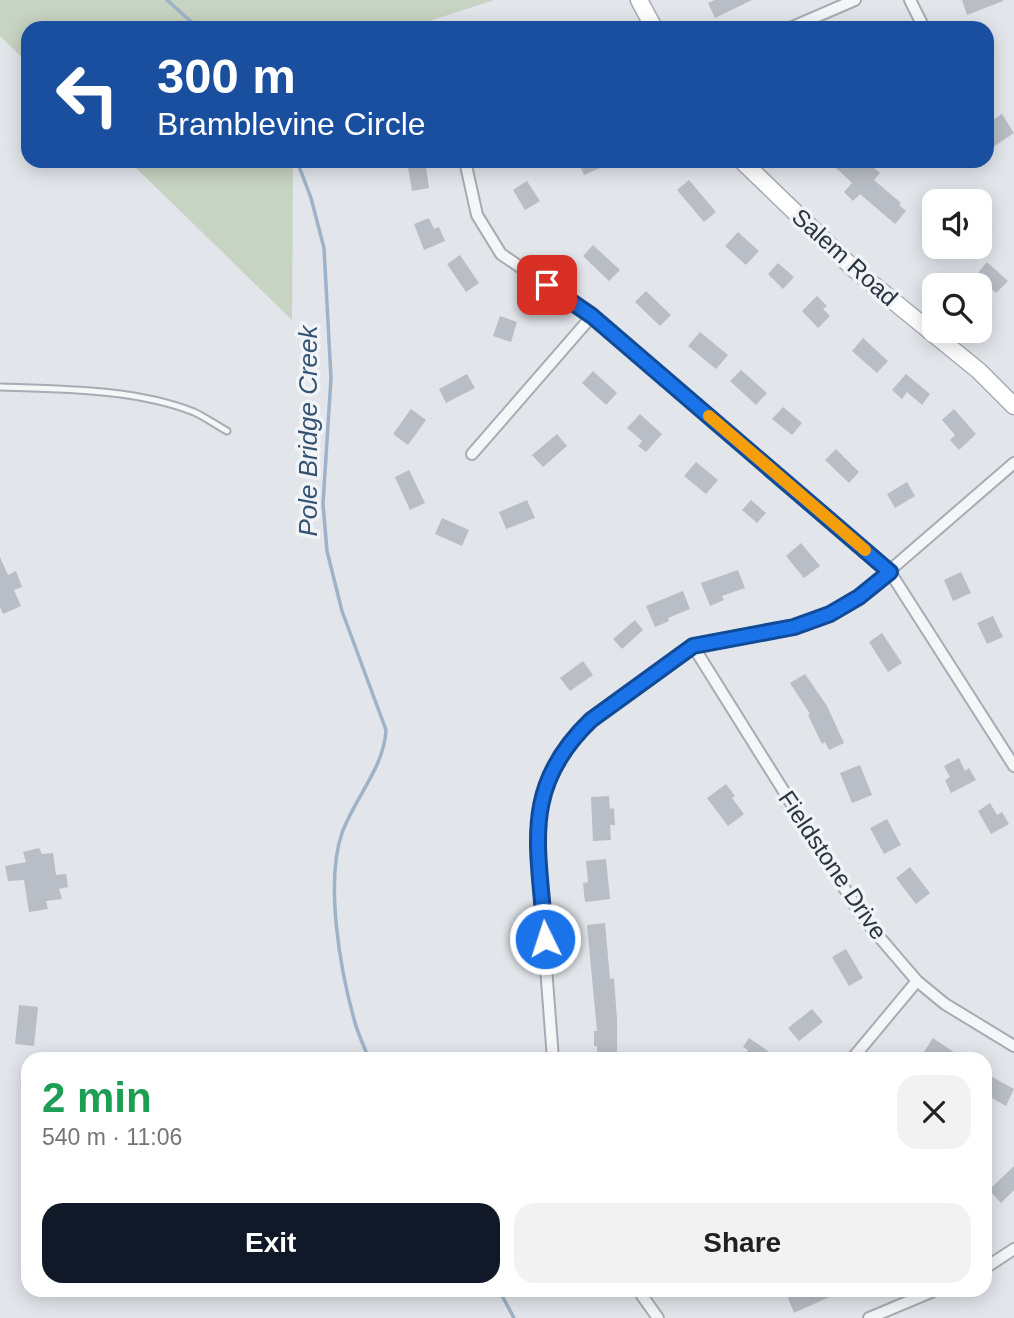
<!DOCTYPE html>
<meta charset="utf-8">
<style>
:root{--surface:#fff;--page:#f2f2f2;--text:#202124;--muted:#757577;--accent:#111827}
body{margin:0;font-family:Arial,sans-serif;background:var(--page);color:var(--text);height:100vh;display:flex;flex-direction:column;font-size:26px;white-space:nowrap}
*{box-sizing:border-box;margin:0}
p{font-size:23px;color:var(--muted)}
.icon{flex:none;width:38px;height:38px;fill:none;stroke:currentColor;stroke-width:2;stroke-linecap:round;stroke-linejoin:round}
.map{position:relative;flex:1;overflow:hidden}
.sheet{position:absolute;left:21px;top:1052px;width:971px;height:245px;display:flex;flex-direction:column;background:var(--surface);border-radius:21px;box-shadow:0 4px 18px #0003}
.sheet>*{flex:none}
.banner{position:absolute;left:21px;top:21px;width:973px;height:147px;border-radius:21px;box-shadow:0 4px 18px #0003;background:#1a4fa0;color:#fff;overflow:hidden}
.fabs{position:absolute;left:922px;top:189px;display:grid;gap:14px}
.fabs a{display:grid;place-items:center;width:70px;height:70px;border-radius:14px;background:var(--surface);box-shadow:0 4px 18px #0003;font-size:35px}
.pin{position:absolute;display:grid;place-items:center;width:60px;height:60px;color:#fff;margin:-30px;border-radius:14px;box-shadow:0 4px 10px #0006}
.me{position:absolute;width:77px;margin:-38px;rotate:356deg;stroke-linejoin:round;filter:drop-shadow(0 0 5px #0008)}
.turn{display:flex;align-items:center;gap:24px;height:147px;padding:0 21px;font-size:32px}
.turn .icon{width:91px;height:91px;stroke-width:2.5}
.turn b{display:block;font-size:49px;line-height:60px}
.round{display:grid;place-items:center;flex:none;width:74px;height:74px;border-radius:21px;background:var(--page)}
.overview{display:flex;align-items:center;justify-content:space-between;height:119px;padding:0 21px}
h1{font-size:42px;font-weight:800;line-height:52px;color:#1e9e55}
.action{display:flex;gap:14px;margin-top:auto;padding:14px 21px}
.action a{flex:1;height:80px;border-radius:21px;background:var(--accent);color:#fff;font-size:28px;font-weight:800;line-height:80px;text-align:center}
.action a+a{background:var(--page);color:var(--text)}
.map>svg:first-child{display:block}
.green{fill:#c7d3c3}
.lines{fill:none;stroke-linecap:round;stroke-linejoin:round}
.stream{stroke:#9eb3c8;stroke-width:3.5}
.building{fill:#b9bec6}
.lane-casing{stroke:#a7acb4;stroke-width:9}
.street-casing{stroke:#a7acb4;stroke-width:14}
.secondary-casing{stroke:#a7acb4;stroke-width:19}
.lane{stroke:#f4f6f8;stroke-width:5}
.street{stroke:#f4f6f8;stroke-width:10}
.secondary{stroke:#fff;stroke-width:16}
.route-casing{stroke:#114b97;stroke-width:18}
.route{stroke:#1a73e8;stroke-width:12}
.slow{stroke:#f59e0b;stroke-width:12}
.labels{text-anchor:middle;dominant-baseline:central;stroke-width:7;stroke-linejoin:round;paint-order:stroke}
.street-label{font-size:24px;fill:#2a3341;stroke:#f1f4f7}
.water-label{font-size:26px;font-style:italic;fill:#365273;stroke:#f1f4f7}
</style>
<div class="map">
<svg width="1014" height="1318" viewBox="0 0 1014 1318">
<rect width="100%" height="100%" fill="#e2e5ea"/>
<!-- green -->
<path class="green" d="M0 0H494L408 28H28V63L0 36Z
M129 161H293L292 320Z"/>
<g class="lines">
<!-- stream -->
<path class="stream" d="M167 0 198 28
M297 161 311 198 324 248 331 378 323 504 327 551 342 611 386 730C384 768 355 797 342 833 325 882 340 969 354 1019 357 1032 364 1046 369 1059
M499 1290 514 1318"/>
</g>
<!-- building -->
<path class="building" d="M715 0H752L715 18 708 3Z
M962 0H1003V1L967 15Z
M1002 114 1014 133 993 147 987 138V124Z
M407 161H425L429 188 412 191Z
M578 161H616L584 175Z
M841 161H859L865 167 869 163 880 173 874 180 901 203 899 205 906 211 895 224 860 194 853 201 844 192 852 183 835 167Z
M689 180 716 212 704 222 677 190Z
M527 181 540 201 525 210 513 190Z
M429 218 434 229 439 227 445 241 424 250 414 224Z
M738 232 759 251 746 265 725 246Z
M593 245 620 270 609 281 583 256Z
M460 255 479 283 466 292 447 264Z
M987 262 1008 281 996 293 976 275Z
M778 263 794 277 783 289 768 274Z
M646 291 671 315 660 326 635 302Z
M817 296 827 306 823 309 830 316 818 328 802 311Z
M500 316 517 322 511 342 493 336Z
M700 332 728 355 716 369 688 346Z
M863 338 888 361 877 373 852 351Z
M741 370 767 393 756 405 730 381Z
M593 371 617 393 606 405 582 383Z
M467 374 475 388 446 403 439 389Z
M906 374 930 394 922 405 907 392 902 399 892 390Z
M783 407 802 423 792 435 772 419Z
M411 409 426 420 408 445 393 434Z
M954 409 976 434 959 450 950 440 955 435 942 420Z
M640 414 662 434 646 452 638 446 642 441 627 428Z
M557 434 567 446 543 467 532 455Z
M836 449 859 472 849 483 825 460Z
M696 462 718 480 706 494 684 476Z
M409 470 425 503 410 510 395 477Z
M907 482 915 496 895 508 887 494Z
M527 500 535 518 506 529 499 512Z
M751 500 766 513 757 523 742 510Z
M442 518 469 530 462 546 435 534Z
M801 543 820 566 804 578 786 556Z
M0 557 8 575 16 571 22 587 14 590 21 606 3 614 0 607Z
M738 570 745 588 722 596 724 600 710 606 701 583Z
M961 572 971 593 953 601 944 580Z
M683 591 690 609 668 618 669 621 655 627 646 606Z
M993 616 1003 637 987 644 977 623Z
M635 620 643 630 622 649 613 639Z
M882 633 902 663 888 672 869 642Z
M583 661 593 675 570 691 560 678Z
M805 674 827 706 844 743 829 750 825 742 822 744 808 715 810 714 790 683Z
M959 758 965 771 969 768 976 780 951 793 945 780 950 777 944 766Z
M860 765 872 795 852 803 840 773Z
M726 784 735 796 732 798 744 814 728 826 707 798Z
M609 796 610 809 614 808 615 825H610L611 840 593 841 591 797Z
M990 803 997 815 1002 812 1009 824 991 834 978 811Z
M887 819 901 845 884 854 870 828Z
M39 848 42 854 53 853 56 875 66 874 68 887 59 889 62 899 46 901 48 909 29 912 24 880 8 881 5 866 26 862 23 852Z
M606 859 610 899 585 902 583 883 588 882 586 861Z
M910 867 930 893 916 904 896 878Z
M605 923 610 979 614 978 617 1019V1059H597V1046H594V1031H597L587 925Z
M846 949 863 978 849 986 832 957Z
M19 1005 38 1007 34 1046 15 1044Z
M812 1009 823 1022 799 1041 788 1028Z
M749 1038 768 1051 762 1059H743L748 1050 743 1047Z
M933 1038 964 1059H928L922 1055Z
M985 1073 1014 1089 1006 1106 985 1094Z
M1014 1166V1190L1001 1203 989 1190Z
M806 1290H845L794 1313 788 1298Z"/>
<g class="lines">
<!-- lane casing -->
<g class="lane-casing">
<path id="lane" d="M0 387C62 389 136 389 194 412 205 417 216 425 227 431"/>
</g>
<!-- street casing -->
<g class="street-casing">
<path id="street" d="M910 0 924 28
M790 28 855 0
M465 161 477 215 501 254 592 316 890 572 1014 766
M472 454 592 316
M693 646 863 918 917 981 945 1004 1014 1046
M553 1059 536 836 541 799 547 781 565 748 591 720 693 646 794 627 829 614 859 597 1014 463
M852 1059 917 981
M985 1268 1014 1249
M638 1290 658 1318
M869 1318 936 1290"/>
</g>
<!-- secondary casing -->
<g class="secondary-casing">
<path id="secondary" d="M639 0 654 28
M742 161 854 269 979 371 1014 406"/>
</g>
<!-- lane -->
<use href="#lane" class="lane"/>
<!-- street -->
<use href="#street" class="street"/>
<!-- secondary -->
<use href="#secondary" class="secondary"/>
</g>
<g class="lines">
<!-- route casing -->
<g class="route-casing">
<path id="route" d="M545 939C540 850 518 790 591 720L693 646 794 627 830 614 859 597 890 572 592 316 547 285"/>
</g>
<!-- route -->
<use href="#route" class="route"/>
<!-- slow -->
<path class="slow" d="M709 416 865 550"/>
</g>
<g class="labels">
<!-- street labels -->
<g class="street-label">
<text transform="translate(845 257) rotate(42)">Salem Road</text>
<text transform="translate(833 865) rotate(56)">Fieldstone Drive</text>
</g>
<!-- water labels -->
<g class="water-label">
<text transform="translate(308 431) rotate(-90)">Pole Bridge Creek</text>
</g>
</g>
</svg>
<div class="fabs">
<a><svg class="icon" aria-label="sound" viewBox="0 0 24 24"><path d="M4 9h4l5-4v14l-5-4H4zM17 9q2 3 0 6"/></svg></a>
<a><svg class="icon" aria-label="search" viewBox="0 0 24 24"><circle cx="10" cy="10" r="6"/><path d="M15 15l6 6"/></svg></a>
</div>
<div class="pin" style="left:547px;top:285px;background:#d93025"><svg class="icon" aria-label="arrive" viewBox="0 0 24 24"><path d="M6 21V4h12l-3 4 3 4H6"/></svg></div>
<svg class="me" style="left:545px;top:939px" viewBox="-20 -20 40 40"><circle r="17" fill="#1a73e8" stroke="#fff" stroke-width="3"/><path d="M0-11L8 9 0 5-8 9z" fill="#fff"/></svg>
<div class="banner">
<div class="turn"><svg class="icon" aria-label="left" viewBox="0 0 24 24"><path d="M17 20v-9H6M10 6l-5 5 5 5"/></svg><div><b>300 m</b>Bramblevine Circle</div></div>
</div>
<section class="sheet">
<div class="overview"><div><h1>2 min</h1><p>540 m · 11:06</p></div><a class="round"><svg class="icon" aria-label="close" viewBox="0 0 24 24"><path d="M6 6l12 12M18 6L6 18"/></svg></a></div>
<div class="action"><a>Exit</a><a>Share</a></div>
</section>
</div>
